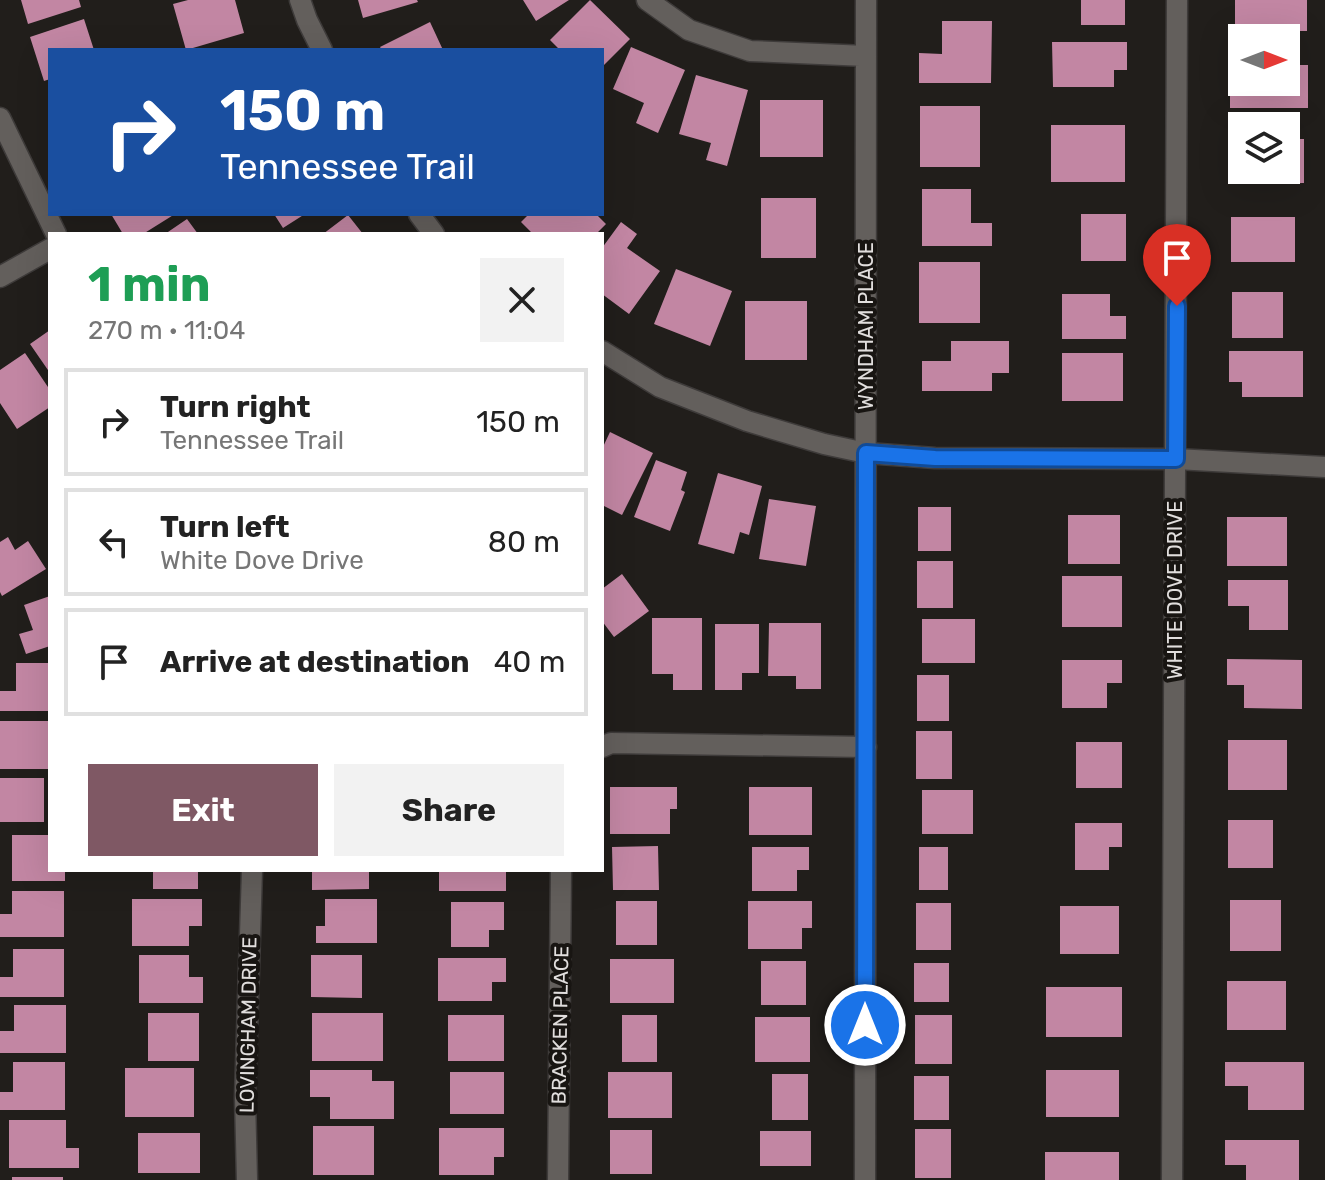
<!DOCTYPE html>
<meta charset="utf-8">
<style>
:root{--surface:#fff;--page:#f2f2f2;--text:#222;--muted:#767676;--line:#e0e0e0;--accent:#7f5864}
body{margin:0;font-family:Rubik,sans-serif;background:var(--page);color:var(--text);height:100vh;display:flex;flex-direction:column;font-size:30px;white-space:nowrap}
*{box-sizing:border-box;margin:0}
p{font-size:26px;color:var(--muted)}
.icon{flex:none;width:44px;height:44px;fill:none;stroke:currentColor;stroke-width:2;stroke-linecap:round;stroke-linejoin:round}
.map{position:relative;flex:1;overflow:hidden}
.panel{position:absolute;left:48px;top:232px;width:556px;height:640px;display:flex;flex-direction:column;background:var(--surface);border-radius:0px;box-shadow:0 8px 32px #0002}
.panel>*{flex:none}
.guide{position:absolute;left:48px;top:48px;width:556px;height:168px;border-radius:0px;box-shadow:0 8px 32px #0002;background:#1a4fa0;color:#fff;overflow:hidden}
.needle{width:52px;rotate:90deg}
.fabs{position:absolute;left:1228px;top:24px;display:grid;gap:16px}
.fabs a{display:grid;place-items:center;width:72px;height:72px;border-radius:0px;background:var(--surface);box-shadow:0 8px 32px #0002;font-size:40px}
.pin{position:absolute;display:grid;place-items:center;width:68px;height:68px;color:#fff;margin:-82px -34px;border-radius:50% 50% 50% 0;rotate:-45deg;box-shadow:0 0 8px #0007}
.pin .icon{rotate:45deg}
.me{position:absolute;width:88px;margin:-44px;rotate:0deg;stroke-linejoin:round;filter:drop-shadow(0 0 6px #0008)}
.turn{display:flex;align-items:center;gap:28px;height:168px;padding:0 40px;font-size:36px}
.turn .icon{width:104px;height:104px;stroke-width:2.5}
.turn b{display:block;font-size:56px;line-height:68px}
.round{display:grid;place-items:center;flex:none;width:84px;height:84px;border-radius:0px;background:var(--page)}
.summary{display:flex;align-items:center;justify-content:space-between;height:136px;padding:0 40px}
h1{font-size:48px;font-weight:700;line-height:60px;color:#1e9e55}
.cta{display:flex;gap:16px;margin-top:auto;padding:16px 40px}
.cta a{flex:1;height:92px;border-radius:0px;background:var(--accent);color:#fff;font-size:32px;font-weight:700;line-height:92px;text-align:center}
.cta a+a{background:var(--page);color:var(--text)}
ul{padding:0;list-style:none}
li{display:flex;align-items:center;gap:24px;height:108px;margin:0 16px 12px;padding:0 24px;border:4px solid var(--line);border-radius:0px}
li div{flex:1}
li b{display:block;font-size:30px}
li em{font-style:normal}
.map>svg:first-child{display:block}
.building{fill:#c286a3}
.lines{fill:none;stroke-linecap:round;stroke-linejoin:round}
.minor-casing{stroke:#3e3b3a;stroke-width:23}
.tertiary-casing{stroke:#3e3b3a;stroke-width:23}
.minor{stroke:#635f5c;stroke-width:20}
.tertiary{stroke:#635f5c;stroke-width:20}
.route-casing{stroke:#114b97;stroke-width:20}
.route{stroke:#1a73e8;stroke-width:14}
.labels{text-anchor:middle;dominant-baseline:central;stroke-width:8;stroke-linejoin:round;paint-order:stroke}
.street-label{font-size:20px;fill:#e1dedd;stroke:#181512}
</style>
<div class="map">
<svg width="1325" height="1180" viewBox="0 0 1325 1180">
<rect width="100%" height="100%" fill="#211e1b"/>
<!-- building -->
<path class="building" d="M21 0H79L81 7 28 24Z
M188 0H235L244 33 186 50 173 4Z
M358 0H417L418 2 363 18Z
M523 0H569L536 21Z
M590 0 630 39 602 67V50H560L550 40Z
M1081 0H1125V25H1081Z
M1235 0H1307V31H1235Z
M84 19 94 50H50V79L44 81 30 37Z
M942 21H992L991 83H919V53L942 54Z
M430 22 443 50H382L380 47Z
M1052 42H1127V70H1114V87H1053Z
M631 47 685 70 658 133 636 123 644 103 613 89Z
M1286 65H1308V108H1230V83L1286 82Z
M696 75 748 90 727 166 706 160 711 143 679 134Z
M760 100H823V157H760Z
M920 106H980V167H920Z
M1051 125H1125V182H1051Z
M1286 139H1304V183L1230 184V158H1242V170H1286Z
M922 189H971V223H992V246H922Z
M761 198H816V258H761Z
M111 214H175L143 234H123Z
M274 214H305L283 228Z
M529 214H596L606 224 596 234H533L521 222Z
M1081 214H1126V261H1081Z
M348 215 363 234H323Z
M1231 217H1295V262H1231Z
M187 219 198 234H165Z
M621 222 637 234 627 248 660 271 629 314 602 294V248Z
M919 262H980V323H919Z
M676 269 732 291 710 346 654 324Z
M1232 292H1283V338H1232Z
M1062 294H1110V316H1126V339H1062Z
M745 301H807V360H745Z
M50 330V373L30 344Z
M951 341H1009V373H992V391H922V361H951Z
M1229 351H1303V397H1242V382H1229Z
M25 353 50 390V407L17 429 0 403V370Z
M1062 353H1123V401H1062Z
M610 432 653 453 622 515 602 505V449Z
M656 460 687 472 681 490 685 492 670 531 634 517Z
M718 473 762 486 749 535 740 532 734 554 698 544Z
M769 499 816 506 806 566 759 559Z
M918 507H951V551H918Z
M1068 515H1120V564H1068Z
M1227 517H1287V566H1227Z
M8 537 15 550 28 541 46 569 2 596 0 592V542Z
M917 561H953V608H917Z
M622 574 649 611 614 637 602 621V589Z
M1062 576H1122V627H1062Z
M1228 580H1288V630H1249V606H1228Z
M50 596V646L26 654 19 634 33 630 24 605Z
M652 618H702V690H673V674H652Z
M922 619H975V663H922Z
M769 623H821V689H796V676H768Z
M715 624H759V673H742V690H715Z
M1227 659 1302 660V709L1244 708V685H1227Z
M1062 660H1122V683H1107V708H1062Z
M16 663H50V711H0V691H16Z
M917 675H949V721H917Z
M0 721H48V769H0Z
M916 731H952V779H916Z
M1228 740H1287V790H1228Z
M1076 742H1122V788H1076Z
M0 778H44V822H0Z
M610 787H677V809H670V834H610Z
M749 787H812V835H749Z
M922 790H973V834H922Z
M1228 820H1273V868H1228Z
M1075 823H1122V847H1109V870H1075Z
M12 835H50V870H65V881H12Z
M658 846 659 890H613L612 847Z
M752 847H809V870H797V891H752Z
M919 847H948V890H919Z
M153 870H198V889H153Z
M312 870H369V889L312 890Z
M439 870H506V891H439Z
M12 891H64V937H0V914H12Z
M132 899H202V926H189V946H132Z
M325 899H377V943H316V926H325Z
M1230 900H1281V951H1230Z
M616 901H657V945H616Z
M748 901H812V928H802V949H748Z
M451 902H504V930H489V947H451Z
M916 903H951V950H916Z
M1060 906H1119V954H1060Z
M13 949H64V997H0V977H13Z
M139 955H189V977H203V1003H139Z
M311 955H362V998L311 997Z
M438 958H506V982H492V1001H438Z
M610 959H674V1003H610Z
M761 961H806V1005H761Z
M914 963H949V1002H914Z
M1227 981H1286V1030H1227Z
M1046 987H1122V1037H1046Z
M14 1005H66V1053H0V1031H14Z
M148 1013H199V1061H148Z
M312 1013H383V1061H312Z
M448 1015H504V1061H448Z
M622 1015H657V1062H622Z
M915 1015H952V1064H915Z
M755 1017H810V1062H755Z
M13 1062H65V1110H0V1092H13Z
M1225 1062H1304V1110H1248V1086H1225Z
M125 1068H194V1117H125Z
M310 1070H372V1081H394V1119H330V1097H310Z
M1046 1070H1119V1117H1046Z
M450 1072H504V1114H450Z
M608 1072H672V1118H608Z
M772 1074H808V1120H772Z
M914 1076H949V1120H914Z
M9 1120H66V1148H79V1168H9Z
M313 1126H374V1175H313Z
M439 1128H504V1157H494V1175H439Z
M915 1129H951V1178H915Z
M610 1130H652V1174H610Z
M760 1131H811V1166H760Z
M138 1133H200V1173H138Z
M1225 1140H1299V1180H1246V1165H1225Z
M1045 1152H1119V1180H1045Z
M12 1177H63V1180H12Z"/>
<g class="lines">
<!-- minor casing -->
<g class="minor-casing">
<path id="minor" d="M647 0 689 30 750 51 866 56
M0 118 56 234
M0 277 50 249
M602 747 611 743 866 747
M247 1180 245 1098 252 870
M558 1180 561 870
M865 1180 866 0
M1172 1180 1177 0"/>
</g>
<!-- tertiary casing -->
<g class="tertiary-casing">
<path id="tertiary" d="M300 0 307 20 322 50
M419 214 434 234
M602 351 660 387 747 421 824 444 866 453 935 458 1176 459 1325 467"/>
</g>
<!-- minor -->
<use href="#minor" class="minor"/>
<!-- tertiary -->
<use href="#tertiary" class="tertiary"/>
</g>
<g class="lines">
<!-- route casing -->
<g class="route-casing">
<path id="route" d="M865 1025 866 453 935 458 1176 459 1177 306"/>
</g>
<!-- route -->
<use href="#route" class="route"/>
</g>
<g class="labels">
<!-- street labels -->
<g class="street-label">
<text transform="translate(866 326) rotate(-90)">WYNDHAM PLACE</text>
<text transform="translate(1175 590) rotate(-90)">WHITE DOVE DRIVE</text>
<text transform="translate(248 1025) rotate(-89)">LOVINGHAM DRIVE</text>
<text transform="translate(560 1025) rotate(-89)">BRACKEN PLACE</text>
</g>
</g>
</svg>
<div class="fabs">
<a><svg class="needle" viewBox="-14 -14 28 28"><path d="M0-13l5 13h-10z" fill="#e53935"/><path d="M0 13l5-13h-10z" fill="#767676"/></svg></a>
<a><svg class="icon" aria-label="layers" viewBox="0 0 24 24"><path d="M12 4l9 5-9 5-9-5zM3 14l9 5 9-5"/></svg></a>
</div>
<div class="pin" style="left:1177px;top:306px;background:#d93025"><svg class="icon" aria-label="arrive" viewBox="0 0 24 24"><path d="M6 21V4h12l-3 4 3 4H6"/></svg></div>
<svg class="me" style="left:865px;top:1025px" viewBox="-20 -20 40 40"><circle r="17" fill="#1a73e8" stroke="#fff" stroke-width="3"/><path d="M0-11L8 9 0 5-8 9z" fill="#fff"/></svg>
<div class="guide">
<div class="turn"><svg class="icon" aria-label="right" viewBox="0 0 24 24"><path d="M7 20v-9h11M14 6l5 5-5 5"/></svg><div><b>150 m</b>Tennessee Trail</div></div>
</div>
<section class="panel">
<div class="summary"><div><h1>1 min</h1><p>270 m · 11:04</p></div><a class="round"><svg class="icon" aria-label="close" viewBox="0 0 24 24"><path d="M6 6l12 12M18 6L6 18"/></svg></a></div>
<ul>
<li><svg class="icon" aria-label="right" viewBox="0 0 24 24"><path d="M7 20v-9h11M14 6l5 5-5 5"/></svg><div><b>Turn right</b><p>Tennessee Trail</p></div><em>150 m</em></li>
<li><svg class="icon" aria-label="left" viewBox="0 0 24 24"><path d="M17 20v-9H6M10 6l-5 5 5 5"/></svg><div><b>Turn left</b><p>White Dove Drive</p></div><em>80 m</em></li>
<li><svg class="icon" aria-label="arrive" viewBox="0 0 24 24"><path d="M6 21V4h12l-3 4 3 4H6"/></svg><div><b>Arrive at destination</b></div><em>40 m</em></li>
</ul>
<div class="cta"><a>Exit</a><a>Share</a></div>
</section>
</div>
